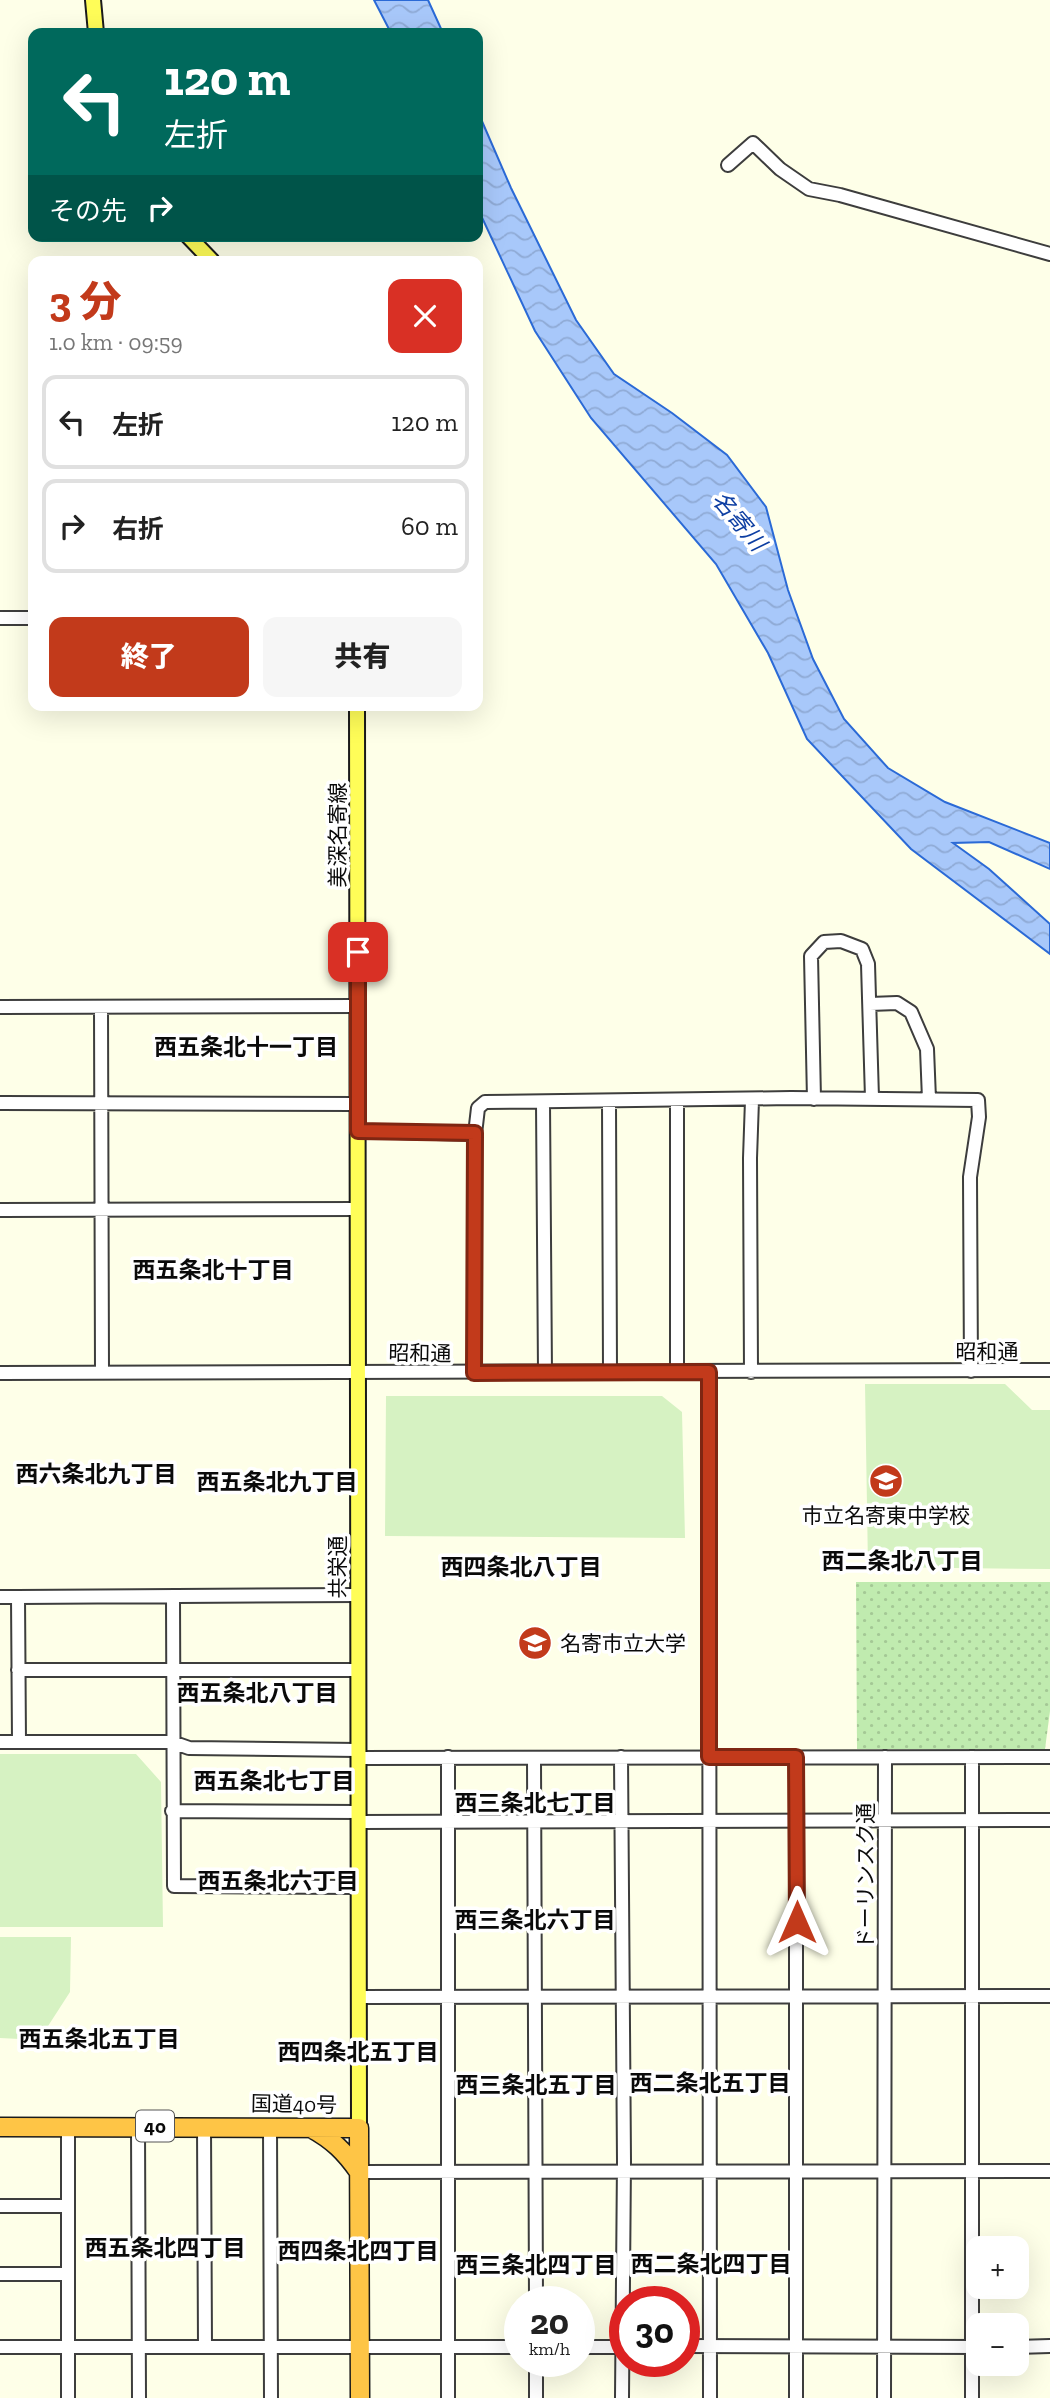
<!DOCTYPE html>
<html lang="ja">
<meta charset="utf-8">
<style>
:root{--surface:#fff;--page:#f6f6f6;--text:#222;--muted:#767676;--line:#e0e0e0;--accent:#c23a1b}
body{margin:0;font-family:"Zilla Slab","Noto Sans JP",serif;background:var(--page);color:var(--text);height:100vh;display:flex;flex-direction:column;font-size:26px;white-space:nowrap}
*{box-sizing:border-box;margin:0}
p{font-size:23px;color:var(--muted)}
.icon{flex:none;width:38px;height:38px;fill:none;stroke:currentColor;stroke-width:2;stroke-linecap:round;stroke-linejoin:round}
.map{position:relative;flex:1;overflow:hidden}
.side{position:absolute;left:28px;top:256px;width:455px;height:455px;display:flex;flex-direction:column;background:var(--surface);border-radius:14px;box-shadow:0 7px 28px #0002}
.side>*{flex:none}
.top-card{position:absolute;left:28px;top:28px;width:455px;height:214px;border-radius:14px;box-shadow:0 7px 28px #0002;background:#00695c;color:#fff;overflow:hidden}
.controls{position:absolute;left:966px;top:2236px;display:grid;gap:14px}
.controls a{display:grid;place-items:center;width:63px;height:63px;border-radius:14px;background:var(--surface);box-shadow:0 7px 28px #0002;font-size:35px}
.speed{position:absolute;left:504px;top:2286px;display:flex;gap:14px;font-size:35px;font-weight:700;text-align:center}
.speed>*{display:grid;place-content:center;width:91px;height:91px;border-radius:50%;background:var(--surface);box-shadow:0 7px 28px #0002;line-height:1}
.speed small{font-size:18px;font-weight:400}
.speed .limit{border:10px solid #d22;background:#fff;color:#111}
.pin{position:absolute;display:grid;place-items:center;width:60px;height:60px;color:#fff;margin:-30px;border-radius:14px;box-shadow:0 4px 10px #0006}
.me{position:absolute;width:77px;margin:-38px;rotate:0deg;stroke-linejoin:round;filter:drop-shadow(0 0 5px #0008)}
.turn{display:flex;align-items:center;gap:24px;height:147px;padding:0 21px;font-size:32px}
.turn .icon{width:91px;height:91px;stroke-width:2.5}
.turn b{display:block;font-size:49px;line-height:60px}
.then{display:flex;align-items:center;height:66px;padding:0 21px;background:#0003;gap:14px;font-size:26px}
.round{display:grid;place-items:center;flex:none;width:74px;height:74px;border-radius:14px;background:var(--page)}
.overview{display:flex;align-items:center;justify-content:space-between;height:119px;padding:0 21px}
h1{font-size:42px;font-weight:800;line-height:52px;color:var(--accent)}
.action{display:flex;gap:14px;margin-top:auto;padding:14px 21px}
.action a{flex:1;height:80px;border-radius:14px;background:var(--accent);color:#fff;font-size:28px;font-weight:800;line-height:80px;text-align:center}
.action a+a{background:var(--page);color:var(--text)}
ul{padding:0;list-style:none}
li{display:flex;align-items:center;gap:21px;height:94px;margin:0 14px 10px;padding:0 7px;border:4px solid var(--line);border-radius:14px}
li div{flex:1}
li b{display:block;font-size:26px}
li em{font-style:normal}
.map>svg:first-child{display:block}
.grass{fill:url(#grass-dots)}
.pitch{fill:#d6f2c2}
.water{fill:url(#water-waves);stroke:#2b6ad6;stroke-width:2}
.lines{fill:none;stroke-linecap:round;stroke-linejoin:round}
.minor-casing{stroke:#3d3d3d;stroke-width:16}
.major-casing{stroke:#1b1b1b;stroke-width:18}
.highway-casing{stroke:#1b1b1b;stroke-width:21}
.minor{stroke:#fff;stroke-width:12}
.major{stroke:#fffd58;stroke-width:14}
.highway{stroke:#fec546;stroke-width:18}
.route-casing{stroke:#7e2612;stroke-width:18}
.route{stroke:#c23a1b;stroke-width:12}
.labels{text-anchor:middle;dominant-baseline:central;stroke-width:7;stroke-linejoin:round;paint-order:stroke}
.shield{fill:#fff;stroke:#545454;stroke-width:2}
.shield-label{font-size:19px;font-weight:bold;fill:#0a0a0a}
.street-label{font-size:21px;fill:#0a0a0a;stroke:#fff}
.poi-label{font-size:21px;fill:#0a0a0a;stroke:#fff}
.water-label{font-size:23px;font-style:italic;fill:#0d3ea2;stroke:#fff}
.neighbourhood-label{font-size:23px;font-weight:bold;fill:#0a0a0a;stroke:#fff}
</style>
<div class="map">
<svg width="1050" height="2398" viewBox="0 0 1050 2398">
<defs>
<pattern id="grass-dots" width="8" height="8" patternUnits="userSpaceOnUse" patternTransform="scale(1.75)"><rect width="8" height="8" fill="#c0ebaf"/><path d="M2 2h.1M6 6h.1" fill="none" stroke="#a4c895" stroke-width="1.8" stroke-linecap="round"/></pattern>
<pattern id="water-waves" width="16" height="10" patternUnits="userSpaceOnUse" patternTransform="scale(1.75)"><rect width="16" height="10" fill="#a8c8fa"/><path d="M0 5q4-4 8 0t8 0" fill="none" stroke="#8faad5"/></pattern>
</defs>
<rect width="100%" height="100%" fill="#feffe8"/>
<!-- grass -->
<path class="grass" d="M856 1582H1050V1711L1045 1749H857Z"/>
<!-- pitch -->
<path class="pitch" d="M865 1384H1005L1032 1410H1050V1569L868 1567Z
M386 1396H662L682 1412 685 1538 385 1536Z
M0 1754H136L161 1782 163 1927H0Z
M0 1937H71L70 1992 39 2040 0 2038Z"/>
<!-- water -->
<path class="water" d="M374 0H428L443 33H391Z
M478 112 511 188 576 320 614 374 672 413 727 455 766 507 788 590 813 659 844 719 888 768 945 802 1050 843V869L989 842 953 843 989 869 1050 924V954L911 849 807 739 768 653 716 564 591 418 535 331 478 209Z"/>
<g class="lines">
<!-- minor casing -->
<g class="minor-casing">
<path id="minor" d="M728 165 753 143 780 169 809 189 840 195 1050 254
M0 618H33
M870 1004 897 1003 911 1012 927 1049 929 1099
M0 1007 358 1006
M101 1007 102 1373
M814 1099 811 956 824 942 841 941 862 949 868 964 872 1098
M677 1101V1372
M609 1102 610 1372
M0 1103 357 1104
M543 1103 545 1373
M358 1131 475 1134
M0 1210 358 1209
M709 1372 710 2398
M751 1372 750 1158 752 1100
M0 1373 1050 1370
M474 1373 475 1134 478 1108 485 1102 791 1098 978 1100 979 1117 970 1177 971 1371
M173 1596 174 1886 359 1887
M0 1597H18L19 1742
M18 1597 358 1595
M18 1670H358
M0 1742H172L189 1748 358 1750
M448 1757V2398
M621 1757 624 2161 622 2398
M972 1757V2398
M358 1758 1050 1757
M534 1758 536 2301
M172 1811 359 1812
M359 1822 1050 1820
M359 1997 1050 1996
M138 2126 139 2398
M204 2126 205 2347
M68 2127V2398
M270 2127 271 2398
M359 2172 1050 2171
M0 2206H68
M0 2274H67
M684 2346 978 2347
M0 2347H520
M579 2347H625
M1017 2347 1050 2346
M536 2361V2398
M796 2398V1757
M884 2398 885 1757"/>
</g>
<!-- major casing -->
<g class="major-casing">
<path id="major" d="M93 0 96 33
M188 236 212 261
M357 705 359 2128"/>
</g>
<!-- highway casing -->
<g class="highway-casing">
<path id="highway" d="M0 2127 359 2128 360 2398
M311 2128C333 2140 345 2152 359 2172"/>
</g>
<!-- minor -->
<use href="#minor" class="minor"/>
<!-- major -->
<use href="#major" class="major"/>
<!-- highway -->
<use href="#highway" class="highway"/>
</g>
<g class="lines">
<!-- route casing -->
<g class="route-casing">
<path id="route" d="M358 952V1131L475 1133 474 1373 709 1372V1757H796L797 1922"/>
</g>
<!-- route -->
<use href="#route" class="route"/>
</g>
<!-- icons -->
<defs>
<g id="school-disc" transform="scale(1.75)"><circle r="9.5" fill="#c23a1b" stroke="#fff"/><path d="M0-5L7-2L0 1L-7-2ZM-4 1L0 2.5L4 1V4Q0 6-4 4Z" fill="#fff"/></g>
<g id="university-disc" transform="scale(1.75)"><circle r="9.5" fill="#c23a1b" stroke="#fff"/><path d="M0-5L7-2L0 1L-7-2ZM-4 1L0 2.5L4 1V4Q0 6-4 4Z" fill="#fff"/></g>
</defs>
<g fill-rule="evenodd">
<use href="#school-disc" x="886" y="1481"/>
<use href="#university-disc" x="535" y="1643"/>
</g>
<g class="labels">
<!-- shield labels -->
<rect class="shield" x="136" y="2110.5" width="38" height="31" rx="5"/>
<g class="shield-label">
<text x="155" y="2126">40</text>
</g>
<!-- street labels -->
<g class="street-label">
<text transform="translate(337 835) rotate(-90)">美深名寄線</text>
<text x="987" y="1351">昭和通</text>
<text transform="translate(420 1353) rotate(1)">昭和通</text>
<text transform="translate(337 1567) rotate(-90)">共栄通</text>
<text transform="translate(865 1876) rotate(-90)">ドーリンスク通</text>
<text transform="translate(294 2104) rotate(1)">国道40号</text>
</g>
<!-- poi labels -->
<g class="poi-label">
<text x="886" y="1515">市立名寄東中学校</text>
<text x="560" y="1643" text-anchor="start">名寄市立大学</text>
</g>
<!-- water labels -->
<g class="water-label">
<text transform="translate(739 521) rotate(50)">名寄川</text>
</g>
<!-- neighbourhood labels -->
<g class="neighbourhood-label">
<text x="246" y="1047">西五条北十一丁目</text>
<text x="213" y="1270">西五条北十丁目</text>
<text x="96" y="1474">西六条北九丁目</text>
<text x="277" y="1482">西五条北九丁目</text>
<text x="902" y="1561">西二条北八丁目</text>
<text x="521" y="1567">西四条北八丁目</text>
<text x="257" y="1693">西五条北八丁目</text>
<text x="274" y="1781">西五条北七丁目</text>
<text x="535" y="1803">西三条北七丁目</text>
<text x="278" y="1881">西五条北六丁目</text>
<text x="535" y="1920">西三条北六丁目</text>
<text x="99" y="2039">西五条北五丁目</text>
<text x="358" y="2052">西四条北五丁目</text>
<text x="710" y="2083">西二条北五丁目</text>
<text x="536" y="2085">西三条北五丁目</text>
<text x="165" y="2248">西五条北四丁目</text>
<text x="358" y="2251">西四条北四丁目</text>
<text x="711" y="2264">西二条北四丁目</text>
<text x="536" y="2265">西三条北四丁目</text>
</g>
</g>
</svg>
<div class="controls">
<a>+</a>
<a>−</a>
</div>
<div class="speed"><div>20<small>km/h</small></div><div class="limit">30</div></div>
<div class="pin" style="left:358px;top:952px;background:#d93025"><svg class="icon" aria-label="arrive" viewBox="0 0 24 24"><path d="M6 21V4h12l-3 4 3 4H6"/></svg></div>
<svg class="me" style="left:797px;top:1922px" viewBox="-20 -20 40 40"><path d="M0-17L14 15 0 8-14 15z" fill="#c23a1b" stroke="#fff" stroke-width="4"/></svg>
<div class="top-card">
<div class="turn"><svg class="icon" aria-label="left" viewBox="0 0 24 24"><path d="M17 20v-9H6M10 6l-5 5 5 5"/></svg><div><b>120 m</b>左折</div></div>
<div class="then">その先<svg class="icon" aria-label="right" viewBox="0 0 24 24"><path d="M7 20v-9h11M14 6l5 5-5 5"/></svg></div>
</div>
<section class="side">
<div class="overview"><div><h1>3 分</h1><p>1.0 km · 09:59</p></div><a class="round" style="background:#d93025;color:#fff"><svg class="icon" aria-label="close" viewBox="0 0 24 24"><path d="M6 6l12 12M18 6L6 18"/></svg></a></div>
<ul>
<li><svg class="icon" aria-label="left" viewBox="0 0 24 24"><path d="M17 20v-9H6M10 6l-5 5 5 5"/></svg><div><b>左折</b></div><em>120 m</em></li>
<li><svg class="icon" aria-label="right" viewBox="0 0 24 24"><path d="M7 20v-9h11M14 6l5 5-5 5"/></svg><div><b>右折</b></div><em>60 m</em></li>
</ul>
<div class="action"><a>終了</a><a>共有</a></div>
</section>
</div>
